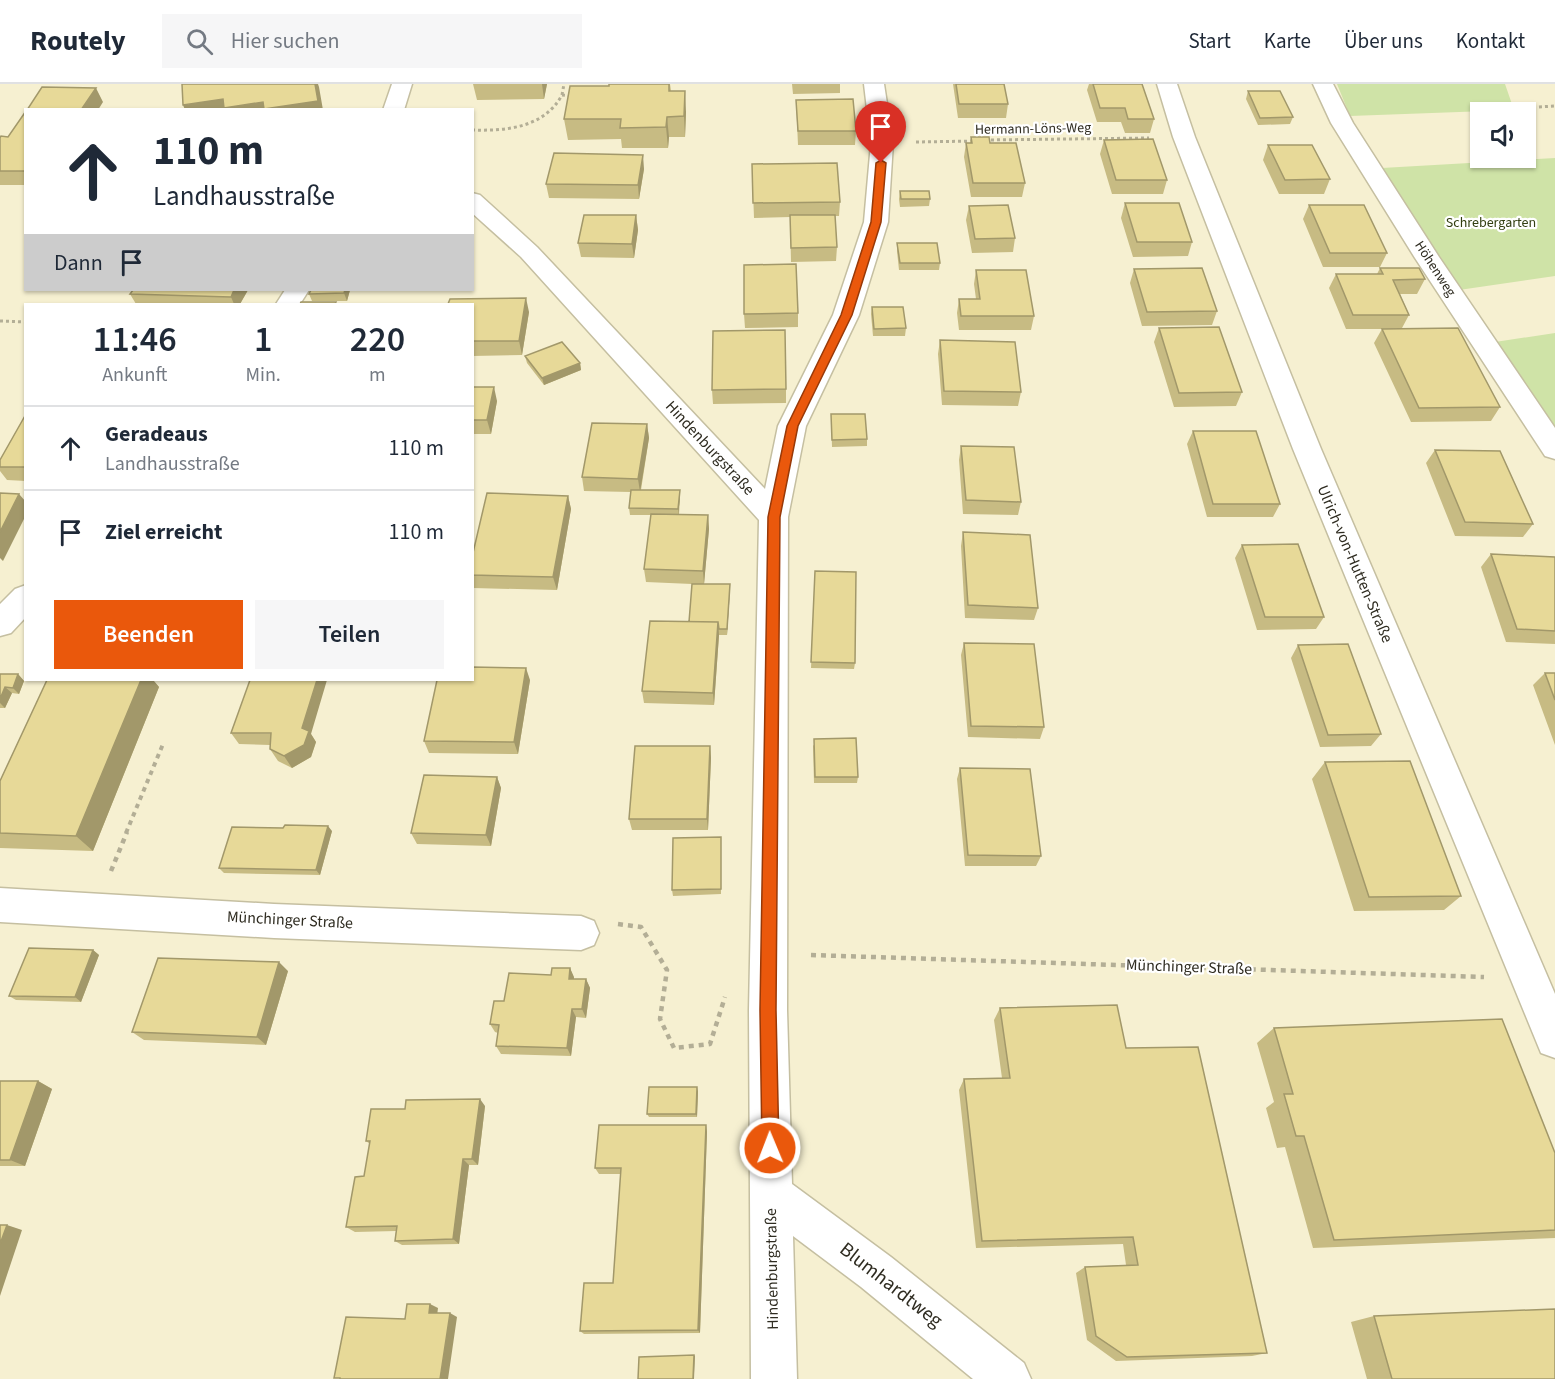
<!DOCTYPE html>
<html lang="de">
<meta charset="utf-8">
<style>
:root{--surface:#fff;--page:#f6f6f7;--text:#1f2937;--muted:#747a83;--line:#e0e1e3;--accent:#ea580c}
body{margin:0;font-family:"Source Sans 3",sans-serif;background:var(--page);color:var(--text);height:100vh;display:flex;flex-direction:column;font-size:22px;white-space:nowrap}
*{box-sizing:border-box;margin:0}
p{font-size:20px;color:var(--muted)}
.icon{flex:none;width:33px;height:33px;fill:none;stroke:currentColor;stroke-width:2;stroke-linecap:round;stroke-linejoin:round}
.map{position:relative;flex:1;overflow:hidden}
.side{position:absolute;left:24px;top:219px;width:450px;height:378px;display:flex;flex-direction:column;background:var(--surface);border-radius:0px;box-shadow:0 2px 4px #0004}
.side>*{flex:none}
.hud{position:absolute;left:24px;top:24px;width:450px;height:183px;border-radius:0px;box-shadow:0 2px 4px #0004;background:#fff;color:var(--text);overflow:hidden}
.fabs{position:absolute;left:1470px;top:18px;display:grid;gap:12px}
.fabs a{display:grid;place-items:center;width:66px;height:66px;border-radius:0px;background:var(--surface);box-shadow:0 2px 4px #0004;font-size:30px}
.pin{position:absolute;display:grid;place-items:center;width:51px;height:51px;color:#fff;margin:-62px -26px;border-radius:50% 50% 50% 0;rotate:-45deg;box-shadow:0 0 6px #0007}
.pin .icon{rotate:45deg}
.me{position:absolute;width:66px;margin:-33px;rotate:359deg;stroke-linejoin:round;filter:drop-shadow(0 0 4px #0008)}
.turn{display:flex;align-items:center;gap:21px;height:126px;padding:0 30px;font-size:27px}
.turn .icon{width:78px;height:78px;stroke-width:2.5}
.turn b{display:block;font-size:42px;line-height:51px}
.then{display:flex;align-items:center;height:57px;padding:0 30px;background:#0003;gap:12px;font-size:22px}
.eta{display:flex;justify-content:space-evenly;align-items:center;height:102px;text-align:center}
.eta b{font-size:36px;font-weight:600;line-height:42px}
.primary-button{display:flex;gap:12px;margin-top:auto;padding:12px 30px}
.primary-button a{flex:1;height:69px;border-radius:0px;background:var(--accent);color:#fff;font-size:24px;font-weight:600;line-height:69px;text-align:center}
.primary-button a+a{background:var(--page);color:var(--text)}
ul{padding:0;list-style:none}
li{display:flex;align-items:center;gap:18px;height:84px;padding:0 30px;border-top:2px solid var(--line)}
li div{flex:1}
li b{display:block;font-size:22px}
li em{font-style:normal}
header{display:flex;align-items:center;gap:36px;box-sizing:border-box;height:84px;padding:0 30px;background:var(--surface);border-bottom:2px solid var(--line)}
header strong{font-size:28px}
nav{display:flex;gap:33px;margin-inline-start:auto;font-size:21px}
.search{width:420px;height:54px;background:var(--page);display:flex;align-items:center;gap:15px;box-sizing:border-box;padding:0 21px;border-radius:0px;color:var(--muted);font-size:22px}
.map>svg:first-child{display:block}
.green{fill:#cfe3a7}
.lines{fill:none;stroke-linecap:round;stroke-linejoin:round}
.minor-casing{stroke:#c5bfa1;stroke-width:3}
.path-far2{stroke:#b3ae96;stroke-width:3;stroke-dasharray:3 3;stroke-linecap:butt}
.path-far1{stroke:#b3ae96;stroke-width:4;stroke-dasharray:4.5 4.5;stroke-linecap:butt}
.path{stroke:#b3ae96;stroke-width:4.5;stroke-dasharray:5 5;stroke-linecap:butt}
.minor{fill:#fff;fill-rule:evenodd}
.wall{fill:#c7bb83}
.shaded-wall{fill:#a2986a}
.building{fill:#e7d998;stroke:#a2986a;stroke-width:1.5}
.route{fill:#ea580c;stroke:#983908;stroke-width:1.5}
.labels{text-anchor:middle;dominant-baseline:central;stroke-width:4.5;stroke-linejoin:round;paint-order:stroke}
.far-street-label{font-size:14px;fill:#2f2c21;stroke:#fff}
.far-park-label{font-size:14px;fill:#323e11;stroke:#fff}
.street-label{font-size:16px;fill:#2f2c21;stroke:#fff}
.near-street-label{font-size:20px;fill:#2f2c21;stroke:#fff}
</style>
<header>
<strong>Routely</strong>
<div class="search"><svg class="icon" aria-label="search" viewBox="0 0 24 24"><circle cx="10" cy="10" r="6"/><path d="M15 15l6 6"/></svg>Hier suchen</div>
<nav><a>Start</a><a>Karte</a><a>Über uns</a><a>Kontakt</a></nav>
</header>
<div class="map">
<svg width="1555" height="1295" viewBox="0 0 1555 1295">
<rect width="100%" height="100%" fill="#f6f0d1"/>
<!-- green -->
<path class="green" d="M1337 0H1505L1514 26 1350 32Z
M1555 74V192L1459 206 1382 84Z
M1555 249V345L1495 258Z"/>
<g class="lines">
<!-- minor casing -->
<g class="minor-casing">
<path id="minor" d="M392 0H412L404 26H383Z
M864 0H884L893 59 888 138 859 231 806 342 788 433 787 926 792 1100 891 1173 1024 1279 1031 1295H973L861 1203 793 1152 797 1295H751L749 926 759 436 521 173 472 129V109L480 111 537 163 765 405 778 342 833 231 864 138 871 59Z
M1157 0H1177L1195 53 1321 365 1555 910V974L1541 969 1293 365 1173 53Z
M1313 0H1333L1353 39 1439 173 1555 344V375L1545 372 1415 174 1331 39Z
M285 206H309L300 220H276Z
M26 501V533L11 549 0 552V520L15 505Z
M0 804 274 820 581 832 594 837 599 849 594 861 581 866 274 854 0 838Z"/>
</g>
<!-- path-far2 -->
<path class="path-far2" d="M562 11 564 0
M1521 24 1555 22
M472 46C506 47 544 44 562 11L573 12
M985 56 1149 54
M916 58 975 57
M0 237 26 238"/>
<!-- path-far1 -->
<path class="path-far1" d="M126 749 163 660"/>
<!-- path -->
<path class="path" d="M111 787 127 748
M618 840 641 843 667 886 660 935 674 964 710 960 725 913
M811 871 1484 893"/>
<!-- minor -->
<use href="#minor" class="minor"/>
</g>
<!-- wall -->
<path class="wall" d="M473 0H547L544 15 477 16Z
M609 0H670L671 7 686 28 685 53H669L668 64H622L621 55 568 56 564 35 609 2Z
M792 0H840V9L793 10Z
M953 0H1004L1008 20 1006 34H958Z
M1089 0H1142L1154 35 1150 49H1125L1121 38H1097L1087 6Z
M1248 7 1293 33 1290 40 1258 41 1246 15Z
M796 16 856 47 855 61H798Z
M26 27V101H0V54L8 53Z
M971 53 990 59 1025 99 1022 113H971L964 73 966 59H970Z
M1104 56 1167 96 1163 110H1112L1100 70Z
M1268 61 1330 95 1324 110H1279L1263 76Z
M752 80 840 118 839 132H835L837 163 836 177 791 178 790 133 754 134Z
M644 85 639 115 549 114 546 100Z
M900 107 930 115 929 122 900 123 899 115Z
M1125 119 1192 158 1188 172 1133 173 1121 134Z
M1309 121 1387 169 1380 183H1323L1303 135Z
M969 122 1015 154 1013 168 972 169 966 136Z
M636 131 638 146 634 174 581 173 578 159Z
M897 159 940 179 939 186H899L897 167Z
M1380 184 1425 195 1417 210H1400L1409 231 1402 244 1500 323 1491 337 1411 338 1374 259 1382 245H1346L1329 204 1336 190H1377Z
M1134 185 1217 227 1212 241 1142 242 1130 199Z
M976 186 1034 232 1031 246H959L957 229 959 215H976L974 200Z
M133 206H248L240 220H136L130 210Z
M350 206 347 217H312L309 210Z
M472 220 529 228 522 271 472 272Z
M872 223 906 244 905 252H873L871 230Z
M798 229V243L745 244 744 230Z
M1159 244 1242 308 1236 322 1174 323 1154 258Z
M940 256 1021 308 1018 322 942 321 938 270Z
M525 272 580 279 581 286 544 301 527 279Z
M472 303 497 317 491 350H472Z
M786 305V319L713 320 712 306Z
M26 330V397L7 396 0 387V376Z
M831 330 867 355V362L832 363Z
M647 340 649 354 641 406 680 413 679 431H708L709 445 704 500H730L727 551H719L714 621 644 619 642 607 689 538 692 500 646 498 644 485 651 431H630L629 424 631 408 584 407 582 393Z
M1193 347 1280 420 1273 433H1207L1187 360Z
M961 362 1021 418 1018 431 963 430 959 376Z
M1435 366 1533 440 1523 453 1455 452 1426 379Z
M568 412 571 425 557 506 473 504 472 473Z
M963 448 1038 524 1034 536 965 534 961 462Z
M1242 461 1324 533 1316 545 1257 546 1235 474Z
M1491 470 1555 473V560L1506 558 1481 483Z
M815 487 855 579 854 585 811 584Z
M964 559 1044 643 1040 655 968 653 961 571Z
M1298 561 1381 650 1371 662 1320 663 1291 574Z
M1545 589H1555V661L1533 601Z
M0 590H18L24 597 19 610 12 609 5 624H0Z
M47 596H153L159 603 93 767 0 764V697Z
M530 596 518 670 429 669 424 657Z
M231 649 311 650 316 658 311 673 292 684 278 677 270 665V661L239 660Z
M813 661 858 693 857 699H814Z
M710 662 711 674 708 746H632L629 735Z
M1325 678 1461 812 1444 826 1354 827 1312 695Z
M960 684 1041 772 1036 782H965L957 695Z
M497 693 501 704 491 762 417 760 411 749Z
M332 747 320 791 224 789 219 784Z
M721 758V810L673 812 672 806Z
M93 866 99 871 81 918 16 916 9 912Z
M570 884 574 895H586L590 904 586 934 576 933 571 972 501 970 496 962 498 949 495 948 490 940 504 917 551 891Z
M288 887 266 961 144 956 132 948Z
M1000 924 1126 964 1267 1269 1252 1272 1116 1277 1087 1256 1076 1189 1085 1183 1126 1181 1123 1160 976 1164 959 1006 964 995 1002 994 994 936Z
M1274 944 1555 1069V1154L1313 1164 1285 1063 1277 1064 1266 1024 1274 1018 1257 959Z
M0 997H38L52 1005 25 1082H0Z
M698 1007 697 1033H649L647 1030Z
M485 1022 478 1081H469L459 1160 402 1161 395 1157 396 1147 355 1148 346 1143 364 1092 370 1060 366 1057 405 1025Z
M706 1041 707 1048 700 1249 584 1250 580 1247 613 1199 621 1090H599L595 1084Z
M1374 1232 1555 1295H1367L1351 1238Z"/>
<!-- shaded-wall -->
<path class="shaded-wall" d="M315 0H318L319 3 323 26H185L183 21Z
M542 0H547L544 15Z
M96 4 103 18 98 26H81Z
M685 7 686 28 685 53 684 32Z
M667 33 669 53 668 64 666 43Z
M643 71 644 85 639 115 638 101Z
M636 131 638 146 634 174 632 160Z
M234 206H248L240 220H234L231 213Z
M345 206H350L347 217 344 209Z
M526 214 529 228 522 271 519 257Z
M580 279 581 286 544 301 542 294Z
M494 303 497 317 491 350 487 336Z
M647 340 649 354 640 408 638 395Z
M680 406V413L678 432V425Z
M19 410 26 418V431L3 477 0 474V448Z
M568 412 571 425 557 506 553 493Z
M708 431 709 445 704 500 703 487Z
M730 500V507L727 551V545Z
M718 538 719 551 714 621 713 609Z
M526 584 530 596 518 670 514 658Z
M18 590 24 597 19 610 13 604Z
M141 596H153L159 603 93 767 76 752Z
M317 596H327L311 650 316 658 311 673 292 684 284 672 302 644Z
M5 603 12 609 5 624 0 619V615Z
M710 662 711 674 708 746 707 735Z
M497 693 501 704 491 762 486 751Z
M328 742 332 747 320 791 316 786Z
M93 866 99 871 81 918 75 913Z
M279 878 288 887 266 961 257 953Z
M570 884 574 893 573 904 569 895Z
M586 895 590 904 586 934 582 925Z
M572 925 576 933 571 972 567 964Z
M38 997 52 1005 25 1082 10 1076Z
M697 1003 698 1007 697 1033 696 1030Z
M480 1015 485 1022 478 1081 472 1075Z
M706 1041 707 1048 700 1249 698 1246Z
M463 1075 469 1081 459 1160 453 1155Z
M7 1141 22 1146 0 1212V1160Z
M430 1220 438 1224 437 1232 429 1229Z
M450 1229 457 1233 448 1295H440Z
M694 1271 695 1272 694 1295H693Z"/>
<!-- building -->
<path class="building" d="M182 0H315L318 17 264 25 263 18 224 24 223 15 183 21Z
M609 0H669V7H685L684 32 667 33 666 43 620 44 621 35H564L570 2H609Z
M956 0H1004L1008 20H959Z
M1093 0H1142L1154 35H1128L1125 24H1100Z
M42 3 96 4 81 26H27Z
M1248 7H1280L1293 33 1260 34Z
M853 15 856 47H798L796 16Z
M26 27V87H0V54L1 52 8 53Z
M971 53H989L990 59H1016L1025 99H973L966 59H972Z
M1153 55 1167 96H1116L1104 56Z
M1268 61H1312L1330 95 1285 96Z
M554 69 643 71 638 101 546 100Z
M837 79 840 118 753 119 752 80Z
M900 107H929L930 115H901Z
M1125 119H1179L1192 158H1137Z
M1008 121 1015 154 975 155 969 122Z
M1309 121H1364L1387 169H1330Z
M584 131H636L632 160 578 159Z
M790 131H835L837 163 791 164Z
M897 159H937L940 179H900Z
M796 180 798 229 744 230V181Z
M1202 184 1217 227 1147 228 1134 185Z
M1380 184H1419L1425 195 1393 196 1409 231H1353L1336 190H1383Z
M976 186H1026L1034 232H961L959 215H980Z
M133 206H234L231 213 130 210Z
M311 206H345L344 209 309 210Z
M526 214 519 257H472V220H448L450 215Z
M301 218H336L335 220H300Z
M872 223H903L906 244 874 245Z
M1219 243 1242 308 1179 309 1159 244Z
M1458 244 1500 323 1419 324 1382 245Z
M785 246 786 305 712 306 713 247Z
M940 256 1015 258 1021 308 944 307Z
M562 258 580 279 542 294 525 272Z
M472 303H494L487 336H472Z
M26 330V383H0V376Z
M831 330H865L867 355 832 356Z
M592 339 647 340 638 395 582 393Z
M1193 347H1256L1280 420H1213Z
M961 362 1014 363 1021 418 966 416Z
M1435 366 1500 367 1533 440 1465 438Z
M631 406H680L678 425 629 424Z
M0 409 19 410 0 448Z
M487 409 568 412 553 493 472 491V473Z
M651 430 708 431 703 487 644 485Z
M963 448 1030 451 1038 524 968 521Z
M1298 460 1324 533H1265L1242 461Z
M1491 470 1555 473V547L1517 545Z
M815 487 856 488 855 579 811 578Z
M692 500H730L727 545H719L718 538H689Z
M650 537 718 538 713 609 642 607Z
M964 559 1034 560 1044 643 971 642Z
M1348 560 1381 650 1328 651 1298 561Z
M472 583 526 584 514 658 424 657 437 596H472Z
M1545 589H1555V616Z
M0 590H18L13 604 5 603 0 615Z
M47 596H141L76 752 0 749V697Z
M250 596H317L302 644 309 647 304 661 284 672 270 665 271 649H231Z
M856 654 858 693H815L814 655Z
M635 662H710L707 735H629Z
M1410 677 1461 812 1369 813 1325 678Z
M960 684 1030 685 1041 772 968 771Z
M424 691 497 693 486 751 411 749Z
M285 741 328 742 316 786 219 784 232 743 283 744Z
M721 753V805L672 806 673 754Z
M29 864 93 866 75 913 9 912Z
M158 874 279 878 257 953 132 948Z
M552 884H570L569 895H586L582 925H572L567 964 496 962 499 941 490 940 494 917H504L509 889 551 891Z
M1117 921 1126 964 1198 963 1267 1269 1127 1273 1096 1252 1085 1183 1138 1181 1133 1153 982 1157 964 995 1010 994 1000 924Z
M1502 935 1555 1069V1146L1334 1156 1304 1052H1296L1284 1010H1293L1274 944Z
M0 997H38L10 1076H0Z
M649 1003H697L696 1030H647Z
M480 1015 472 1075H463L453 1155 395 1157 397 1142 346 1143 355 1093 364 1092 370 1057H366L371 1025H405L406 1016Z
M599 1041H706L698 1246 580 1247 584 1199H613L621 1084H595Z
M0 1141H7L0 1160Z
M407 1220H430L429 1229H450L440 1295H340V1294H334L346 1233 405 1235Z
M1555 1225V1295H1392L1374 1232Z
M694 1271 693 1295H638L639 1273Z"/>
<!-- route -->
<path class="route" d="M881 76 886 79 881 138 852 231 798 342 780 433 776 926 779 1064 776 1070 770 1073 764 1070 762 1064 760 926 768 433 787 342 841 231 871 138 876 79Z"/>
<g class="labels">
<!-- far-street labels -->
<g class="far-street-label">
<text transform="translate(1033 45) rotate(-1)">Hermann-Löns-Weg</text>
<text transform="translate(1435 185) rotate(57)">Höhenweg</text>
</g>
<!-- far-park labels -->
<g class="far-park-label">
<text x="1491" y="139">Schrebergarten</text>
</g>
<!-- street labels -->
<g class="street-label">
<text transform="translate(710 364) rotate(47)">Hindenburgstraße</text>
<text transform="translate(1355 480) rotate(67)">Ulrich-von-Hutten-Straße</text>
<text transform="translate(290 836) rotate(3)">Münchinger Straße</text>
<text transform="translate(1189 883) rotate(2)">Münchinger Straße</text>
<text transform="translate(772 1185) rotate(-91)">Hindenburgstraße</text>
</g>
<!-- near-street labels -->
<g class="near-street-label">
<text transform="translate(891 1201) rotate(38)">Blumhardtweg</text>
</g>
</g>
</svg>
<div class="fabs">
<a><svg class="icon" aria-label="sound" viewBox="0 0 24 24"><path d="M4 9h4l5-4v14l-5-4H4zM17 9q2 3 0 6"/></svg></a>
</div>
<div class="pin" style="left:881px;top:79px;background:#d93025"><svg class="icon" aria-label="arrive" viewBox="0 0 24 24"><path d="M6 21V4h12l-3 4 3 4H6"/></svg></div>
<svg class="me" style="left:770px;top:1064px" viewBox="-20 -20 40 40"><circle r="17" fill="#ea580c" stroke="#fff" stroke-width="3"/><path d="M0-11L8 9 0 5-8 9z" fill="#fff"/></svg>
<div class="hud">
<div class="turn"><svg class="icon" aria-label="ahead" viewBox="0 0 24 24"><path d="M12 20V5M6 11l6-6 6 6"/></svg><div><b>110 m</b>Landhausstraße</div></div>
<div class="then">Dann<svg class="icon" aria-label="arrive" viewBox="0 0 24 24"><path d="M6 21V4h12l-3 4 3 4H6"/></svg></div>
</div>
<section class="side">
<div class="eta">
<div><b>11:46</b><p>Ankunft</p></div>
<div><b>1</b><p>Min.</p></div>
<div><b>220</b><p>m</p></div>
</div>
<ul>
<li><svg class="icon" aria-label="ahead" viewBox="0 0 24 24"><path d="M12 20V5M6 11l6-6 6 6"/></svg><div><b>Geradeaus</b><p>Landhausstraße</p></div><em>110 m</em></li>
<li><svg class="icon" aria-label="arrive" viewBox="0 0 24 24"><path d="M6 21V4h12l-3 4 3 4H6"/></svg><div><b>Ziel erreicht</b></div><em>110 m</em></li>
</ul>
<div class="primary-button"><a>Beenden</a><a>Teilen</a></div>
</section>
</div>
